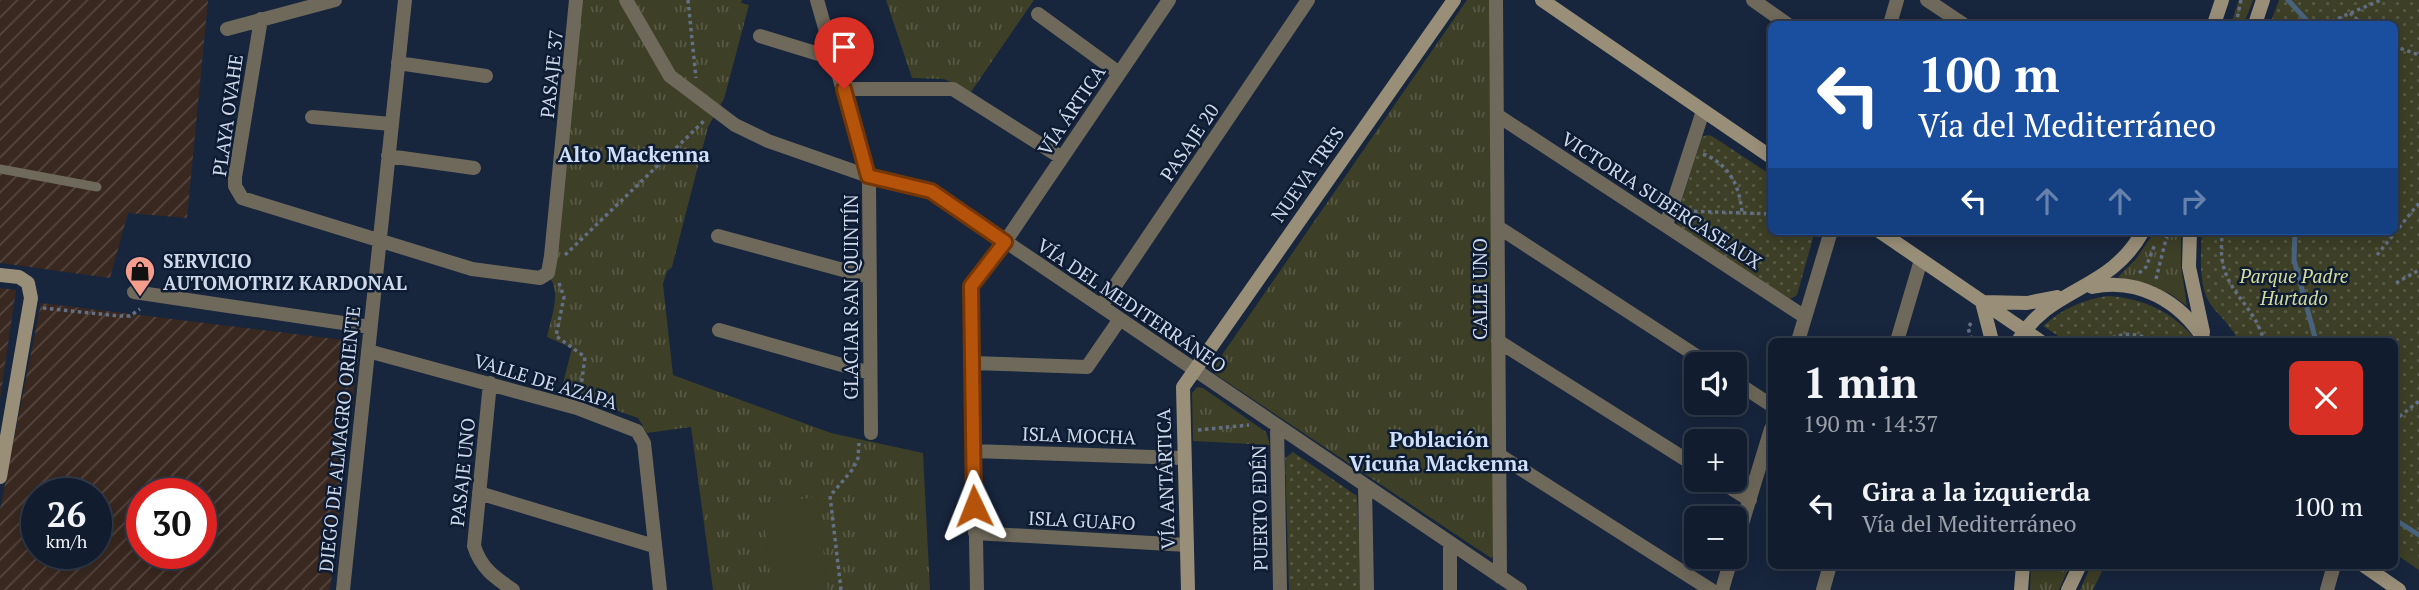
<!DOCTYPE html>
<html lang="es">
<meta charset="utf-8">
<style>
:root{--surface:#111c2e;--page:#1e293a;--text:#f1f3f6;--muted:#9ca1aa;--line:#303a4a}
body{margin:0;font-family:"PT Serif",serif;background:var(--page);color:var(--text);height:100vh;display:flex;flex-direction:column;font-size:26px;white-space:nowrap}
*{box-sizing:border-box;margin:0}
p{font-size:23px;color:var(--muted)}
.icon{flex:none;width:38px;height:38px;fill:none;stroke:currentColor;stroke-width:2;stroke-linecap:round;stroke-linejoin:round}
.map{position:relative;flex:1;overflow:hidden}
.details{position:absolute;left:1768px;top:338px;width:630px;height:231px;display:flex;flex-direction:column;background:var(--surface);border-radius:10px;box-shadow:0 4px 18px #0003,0 0 0 2px var(--line)}
.details>*{flex:none}
.top-card{position:absolute;left:1768px;top:21px;width:630px;height:214px;border-radius:10px;box-shadow:0 4px 18px #0003,0 0 0 2px var(--line);background:#1a4fa0;color:#fff;overflow:hidden}
.buttons{position:absolute;left:1684px;top:352px;display:grid;gap:14px}
.buttons a{display:grid;place-items:center;width:63px;height:63px;border-radius:10px;background:var(--surface);box-shadow:0 4px 18px #0003,0 0 0 2px var(--line);font-size:35px}
.speed{position:absolute;left:21px;top:478px;display:flex;gap:14px;font-size:35px;font-weight:700;text-align:center}
.speed>*{display:grid;place-content:center;width:91px;height:91px;border-radius:50%;background:var(--surface);box-shadow:0 4px 18px #0003,0 0 0 2px var(--line);line-height:1}
.speed small{font-size:18px;font-weight:400}
.speed .limit{border:10px solid #d22;background:#fff;color:#111}
.pin{position:absolute;display:grid;place-items:center;width:60px;height:60px;color:#fff;margin:-72px -30px;border-radius:50% 50% 50% 0;rotate:-45deg;box-shadow:0 0 7px #0007}
.pin .icon{rotate:45deg}
.me{position:absolute;width:77px;margin:-38px;rotate:358deg;stroke-linejoin:round;filter:drop-shadow(0 0 5px #0008)}
.turn{display:flex;align-items:center;gap:24px;height:147px;padding:0 35px;font-size:32px}
.turn .icon{width:91px;height:91px;stroke-width:2.5}
.turn b{display:block;font-size:49px;line-height:60px}
.lanes{display:flex;align-items:center;height:66px;padding:0 35px;background:#0003;justify-content:center;gap:35px;direction:ltr}
.lanes .off{opacity:.35}
.round{display:grid;place-items:center;flex:none;width:74px;height:74px;border-radius:10px;background:var(--page)}
.overview{display:flex;align-items:center;justify-content:space-between;height:119px;padding:0 35px}
h1{font-size:42px;font-weight:700;line-height:52px}
ul{padding:0;list-style:none}
li{display:flex;align-items:center;gap:21px;height:98px;padding:0 35px}
li div{flex:1}
li b{display:block;font-size:26px}
li em{font-style:normal}
.map>svg:first-child{display:block}
.industrial{fill:url(#industrial-furrows);fill-rule:evenodd}
.grass{fill:url(#grass-tufts)}
.park{fill:url(#park-dots)}
.garden{fill:#3d3f26}
.lines{fill:none;stroke-linecap:round;stroke-linejoin:round}
.stream{stroke:#49637e;stroke-width:5}
.path{stroke:#636f84;stroke-width:3.5;stroke-dasharray:3.5 3.5;stroke-linecap:butt}
.lane{stroke:#6f695b;stroke-width:9}
.street{stroke:#6f695b;stroke-width:14}
.secondary{stroke:#998f79;stroke-width:14}
.route-casing{stroke:#753606;stroke-width:18}
.route{stroke:#b45309;stroke-width:12}
.labels{text-anchor:middle;dominant-baseline:central;stroke-width:5;stroke-linejoin:round;paint-order:stroke}
.street-label{font-size:19px;fill:#cfd9ea;stroke:#0d1b33}
.poi-label{font-size:19px;font-weight:bold;fill:#cfd9ea;stroke:#0d1b33;text-anchor:start}
.park-label{font-size:19px;font-style:italic;fill:#d6dc9c;stroke:#0d1b33}
.neighbourhood-label{font-size:21px;font-weight:bold;fill:#d0e0fa;stroke:#0d1b33}
</style>
<div class="map">
<svg width="2419" height="590" viewBox="0 0 2419 590">
<defs>
<pattern id="industrial-furrows" width="10" height="10" patternUnits="userSpaceOnUse" patternTransform="scale(1.75)"><rect width="10" height="10" fill="#39281f"/><path d="M-1 1l2-2M0 10L10 0M9 11l2-2" fill="none" stroke="#554740"/></pattern>
<pattern id="grass-tufts" width="24" height="20" patternUnits="userSpaceOnUse" patternTransform="scale(1.75)"><rect width="24" height="20" fill="#3d3f26"/><path d="M3 7l-1-3M5 7V3M7 7l1-3M15 17l-1-3M17 17v-4M19 17l1-3" fill="none" stroke="#585a46"/></pattern>
<pattern id="park-dots" width="8" height="8" patternUnits="userSpaceOnUse" patternTransform="scale(1.75)"><rect width="8" height="8" fill="#3d3f26"/><path d="M2 2h.1M6 6h.1" fill="none" stroke="#585a46" stroke-width="1.8" stroke-linecap="round"/></pattern>
</defs>
<rect width="100%" height="100%" fill="#17253d"/>
<!-- industrial -->
<path class="industrial" d="M0 0H208L187 218 128 213 110 278 0 263Z
M0 288 16 290 0 399Z
M41 303 360 342 330 590H0V509ZM37 494H96V553H37ZM142 494H201V553H142Z"/>
<!-- grass -->
<path class="grass" d="M579 0H742L741 3 749 5 724 99 708 127 672 267 667 271 663 284 673 375 831 433 923 453 930 590H713L691 427 647 433 638 418 561 391 572 348 547 337C550 321 561 294 551 280L570 118Z
M886 0H1034L971 92 944 79 912 78Z
M1467 0H1489L1494 556 1491 558 1215 374 1213 368Z
M2239 0H2253L2244 24H2231Z
M2155 231H2181V266L2187 306 2169 293 2118 277 2135 260Z
M1197 387 1203 388 1266 432 1270 445 1193 441 1192 393Z
M2394 539 2419 557V570L2394 553Z
M2031 565H2070L2059 590H2030Z
M2091 565H2105L2093 590H2080Z"/>
<!-- park -->
<path class="park" d="M2279 0H2419V557L2394 539V341H2238C2230 322 2217 315 2209 302 2198 283 2201 252 2202 231H2394V24H2270Z
M1707 135 1712 136 1771 175V231H1815L1797 295 1790 299 1679 228 1676 218 1702 137Z
M2107 296C2144 298 2173 312 2197 341H2066L2043 326C2062 309 2082 300 2107 296Z
M1293 452 1357 496 1362 590H1289L1285 458Z"/>
<!-- garden -->
<path class="garden" d="M817 497 828 590H772L762 504Z"/>
<g class="lines">
<!-- stream -->
<path class="stream" d="M2288 0 2310 24
M2295 231 2294 260 2316 341
M2394 519 2419 535"/>
<!-- path -->
<path class="path" d="M688 0 696 78
M2350 13 2362 24
M2236 24 2241 0
M2325 24 2381 0
M2394 46 2419 55
M1703 154C1729 164 1740 186 1742 213
M1687 211 1771 214
M2223 231C2213 289 2252 297 2264 341
M565 255 705 120
M2377 255 2419 203
M2139 273 2146 267 2155 244
M2156 279 2168 231
M559 283 564 297 556 336 585 357 580 394
M2396 283 2419 270
M43 308 119 316H130L140 309
M1971 323 1968 328 1972 341
M2106 341C2123 332 2136 332 2152 341
M2394 421 2419 401
M1198 430 1249 425
M841 590 830 496 853 469 858 458 859 443"/>
<!-- lane -->
<path class="lane" d="M0 169 97 187"/>
<!-- street -->
<path class="street" d="M626 0 670 76 735 125 768 141 868 176 931 191 1520 590
M817 0 869 181 871 433
M1496 0 1500 577
M1753 0 1787 24
M1927 0 1963 24
M1038 14 1119 73
M261 19 235 177V186L242 198 472 269 540 278 548 273 551 256 576 0
M1890 24 1897 0
M227 29 335 0
M760 36 835 59
M398 63 486 76
M844 89H953L1062 158
M1497 115 1805 317
M312 117 391 124
M388 156 474 168
M1666 225 1703 111
M1498 227 1709 364
M718 236 869 277
M134 292 370 327
M1102 305 1308 0
M719 330 870 373
M1498 341 1696 466
M1798 341 1831 231
M1897 341 1921 260
M368 351 577 408 637 431 644 443 660 590
M972 363 1087 367 1120 319
M1734 381 1771 405
M490 383 474 546C481 568 494 577 513 590
M1277 426 1280 590
M972 451 1183 458
M1499 455 1711 590
M1718 480 1750 500
M1365 486 1367 590
M479 493 654 546
M975 533 1187 545
M1450 545V590
M1734 550 1771 429
M343 590 405 0
M977 590 971 286 1005 242 1169 0
M1722 590 1732 556
M1823 590 1830 565
M2327 590 2334 565"/>
<!-- secondary -->
<path class="secondary" d="M1542 0 1771 157
M2214 24 2222 0
M2255 24 2263 0
M1879 231 2040 341
M2190 231 2189 267 2203 332
M0 275 19 277 28 283 31 298 0 477
M2092 287C2139 277 2181 302 2205 341
M1982 302 1992 341
M1983 302 2027 303 2057 297
M2018 341C2051 285 2109 293 2143 231
M2363 565 2399 590
M1188 590 1183 387 1454 0
M2021 590 2023 565
M2068 590 2080 565"/>
</g>
<g class="lines">
<!-- route casing -->
<g class="route-casing">
<path id="route" d="M844 89 868 176 931 191 1005 242 971 286 974 506"/>
</g>
<!-- route -->
<use href="#route" class="route"/>
</g>
<!-- icons -->
<defs>
<g id="shop-pin" transform="scale(1.575)"><path d="M0 17L-7.5 6A9.5 9.5 0 1 1 7.5 6Z" fill="#f49d8d" stroke="#0d1b33"/><path d="M-5-2.5h2.3a2.7 3.5 0 0 1 5.4 0H5L5.5 6h-11ZM-1.5-2.5h3a1.5 2.3 0 0 0-3 0Z" fill="#111"/></g>
</defs>
<g fill-rule="evenodd">
<use href="#shop-pin" x="140" y="271"/>
</g>
<g class="labels">
<!-- street labels -->
<g class="street-label">
<text transform="translate(551 74) rotate(-84)">PASAJE 37</text>
<text transform="translate(1071 110) rotate(-56)">VÍA ÁRTICA</text>
<text transform="translate(227 115) rotate(-82)">PLAYA OVAHE</text>
<text transform="translate(1189 142) rotate(-56)">PASAJE 20</text>
<text transform="translate(1307 174) rotate(-55)">NUEVA TRES</text>
<text transform="translate(1662 200) rotate(33)">VICTORIA SUBERCASEAUX</text>
<text transform="translate(1479 289) rotate(-90)">CALLE UNO</text>
<text transform="translate(850 297) rotate(-90)">GLACIAR SAN QUINTÍN</text>
<text transform="translate(1132 305) rotate(34)">VÍA DEL MEDITERRÁNEO</text>
<text transform="translate(546 381) rotate(17)">VALLE DE AZAPA</text>
<text transform="translate(1079 435) rotate(2)">ISLA MOCHA</text>
<text transform="translate(339 439) rotate(-84)">DIEGO DE ALMAGRO ORIENTE</text>
<text transform="translate(462 472) rotate(-84)">PASAJE UNO</text>
<text transform="translate(1165 479) rotate(-92)">VÍA ANTÁRTICA</text>
<text transform="translate(1259 508) rotate(-91)">PUERTO EDÉN</text>
<text transform="translate(1082 520) rotate(3)">ISLA GUAFO</text>
</g>
<!-- poi labels -->
<g class="poi-label">
<text x="163" y="260">SERVICIO<tspan x="163" dy="22">AUTOMOTRIZ KARDONAL</tspan></text>
</g>
<!-- park labels -->
<g class="park-label">
<text x="2294" y="275">Parque Padre<tspan x="2294" dy="22">Hurtado</tspan></text>
</g>
<!-- neighbourhood labels -->
<g class="neighbourhood-label">
<text x="634" y="154">Alto Mackenna</text>
<text x="1439" y="439">Población<tspan x="1439" dy="24">Vicuña Mackenna</tspan></text>
</g>
</g>
</svg>
<div class="buttons">
<a><svg class="icon" aria-label="sound" viewBox="0 0 24 24"><path d="M4 9h4l5-4v14l-5-4H4zM17 9q2 3 0 6"/></svg></a>
<a>+</a>
<a>−</a>
</div>
<div class="speed"><div>26<small>km/h</small></div><div class="limit">30</div></div>
<div class="pin" style="left:844px;top:89px;background:#d93025"><svg class="icon" aria-label="arrive" viewBox="0 0 24 24"><path d="M6 21V4h12l-3 4 3 4H6"/></svg></div>
<svg class="me" style="left:974px;top:506px" viewBox="-20 -20 40 40"><path d="M0-17L14 15 0 8-14 15z" fill="#b45309" stroke="#fff" stroke-width="4"/></svg>
<div class="top-card">
<div class="turn"><svg class="icon" aria-label="left" viewBox="0 0 24 24"><path d="M17 20v-9H6M10 6l-5 5 5 5"/></svg><div><b>100 m</b>Vía del Mediterráneo</div></div>
<div class="lanes"><svg class="icon" aria-label="left" viewBox="0 0 24 24"><path d="M17 20v-9H6M10 6l-5 5 5 5"/></svg><svg class="icon off" aria-label="ahead" viewBox="0 0 24 24"><path d="M12 20V5M6 11l6-6 6 6"/></svg><svg class="icon off" aria-label="ahead" viewBox="0 0 24 24"><path d="M12 20V5M6 11l6-6 6 6"/></svg><svg class="icon off" aria-label="right" viewBox="0 0 24 24"><path d="M7 20v-9h11M14 6l5 5-5 5"/></svg></div>
</div>
<section class="details">
<div class="overview"><div><h1>1 min</h1><p>190 m · 14:37</p></div><a class="round" style="background:#d93025;color:#fff"><svg class="icon" aria-label="close" viewBox="0 0 24 24"><path d="M6 6l12 12M18 6L6 18"/></svg></a></div>
<ul>
<li><svg class="icon" aria-label="left" viewBox="0 0 24 24"><path d="M17 20v-9H6M10 6l-5 5 5 5"/></svg><div><b>Gira a la izquierda</b><p>Vía del Mediterráneo</p></div><em>100 m</em></li>
</ul>
</section>
</div>
